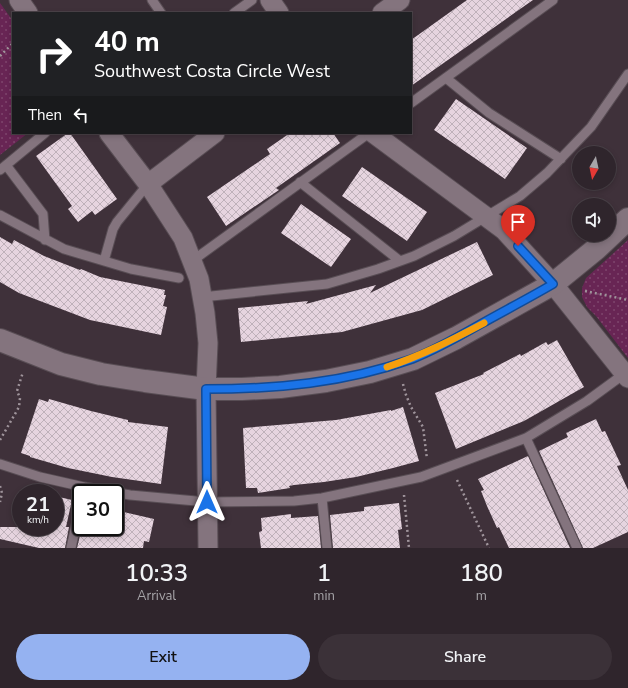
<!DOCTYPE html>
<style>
:root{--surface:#2f252c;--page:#3b3138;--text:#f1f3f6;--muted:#a7a5a9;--line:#4a4248;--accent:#95b2f1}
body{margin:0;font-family:"Nunito Sans",sans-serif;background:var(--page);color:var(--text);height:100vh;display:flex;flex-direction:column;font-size:15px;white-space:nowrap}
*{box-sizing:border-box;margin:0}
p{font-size:13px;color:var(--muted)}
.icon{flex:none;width:22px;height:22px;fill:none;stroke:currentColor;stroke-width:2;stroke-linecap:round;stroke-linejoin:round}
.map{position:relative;height:548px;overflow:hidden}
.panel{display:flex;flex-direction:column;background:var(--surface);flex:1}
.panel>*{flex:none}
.banner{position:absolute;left:12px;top:12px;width:400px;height:122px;border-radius:0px;box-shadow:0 2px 6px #0003,0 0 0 1px var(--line);background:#202124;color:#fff;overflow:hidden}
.needle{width:26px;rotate:189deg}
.fabs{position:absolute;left:572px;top:146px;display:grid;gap:8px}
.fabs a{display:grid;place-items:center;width:44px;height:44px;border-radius:50%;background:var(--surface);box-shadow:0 2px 6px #0003,0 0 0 1px var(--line);font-size:20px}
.speed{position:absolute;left:12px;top:484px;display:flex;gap:8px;font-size:20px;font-weight:700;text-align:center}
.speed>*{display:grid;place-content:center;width:52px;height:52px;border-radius:50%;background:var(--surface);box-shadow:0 2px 6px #0003,0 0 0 1px var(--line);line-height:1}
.speed small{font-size:10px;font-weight:400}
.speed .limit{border:2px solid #111;border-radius:6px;background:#fff;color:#111}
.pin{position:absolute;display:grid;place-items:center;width:34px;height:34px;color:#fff;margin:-41px -17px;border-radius:50% 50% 50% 0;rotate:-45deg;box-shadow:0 0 4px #0007}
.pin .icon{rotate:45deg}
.me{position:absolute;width:44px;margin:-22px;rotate:0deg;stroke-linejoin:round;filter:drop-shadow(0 0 3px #0008)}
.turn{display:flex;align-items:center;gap:14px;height:84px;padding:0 16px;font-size:18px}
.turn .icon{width:52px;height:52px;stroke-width:2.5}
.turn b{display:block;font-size:28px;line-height:34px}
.then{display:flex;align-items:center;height:38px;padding:0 16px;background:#0003;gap:8px;font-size:15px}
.eta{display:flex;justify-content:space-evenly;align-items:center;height:68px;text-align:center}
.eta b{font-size:24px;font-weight:600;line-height:28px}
.button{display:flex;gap:8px;margin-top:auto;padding:8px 16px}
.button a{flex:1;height:46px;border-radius:24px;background:var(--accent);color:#111;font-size:16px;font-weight:600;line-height:46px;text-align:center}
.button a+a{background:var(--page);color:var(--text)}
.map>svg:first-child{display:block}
.grass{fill:url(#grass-dots)}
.building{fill:url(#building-cross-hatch)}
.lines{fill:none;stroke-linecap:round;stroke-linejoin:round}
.lane-casing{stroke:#584d54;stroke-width:11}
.street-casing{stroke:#584d54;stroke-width:21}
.secondary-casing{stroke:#584d54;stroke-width:24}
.path{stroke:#9f949b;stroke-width:2.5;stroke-dasharray:2 3;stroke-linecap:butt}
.lane{stroke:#84747e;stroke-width:9}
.street{stroke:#84747e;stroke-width:19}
.secondary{stroke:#84747e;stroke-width:22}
.route-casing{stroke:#114b97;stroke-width:10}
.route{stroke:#1a73e8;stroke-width:7}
.slow{stroke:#f59e0b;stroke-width:7}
</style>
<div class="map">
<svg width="628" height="548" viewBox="0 0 628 548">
<defs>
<pattern id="grass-dots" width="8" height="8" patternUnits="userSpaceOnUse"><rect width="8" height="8" fill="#682554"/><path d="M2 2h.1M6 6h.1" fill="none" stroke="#7e456d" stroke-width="1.8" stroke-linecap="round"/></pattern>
<pattern id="building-cross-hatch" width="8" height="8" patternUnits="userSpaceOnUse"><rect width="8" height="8" fill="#e6d4df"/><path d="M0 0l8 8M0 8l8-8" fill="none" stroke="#bfb1ba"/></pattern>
</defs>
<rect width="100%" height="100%" fill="#3f313a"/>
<!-- grass -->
<path class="grass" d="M0 3 13 21V133H28L0 155Z
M628 240V358L596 316 587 307 582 297V288L586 278Z"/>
<!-- building -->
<path class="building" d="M467 0H533L411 86V40Z
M456 99 527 148 505 179 434 130Z
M68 133H70L117 199 95 215 92 211 78 222 68 209 72 206 36 156Z
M290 133H333L340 143 276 188 279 190 226 226 207 197 270 154 267 149Z
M362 167 427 212 407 241 342 196Z
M301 204 351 239 331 267 281 233Z
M0 237 12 244 14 240 44 256 80 270 81 269 100 277 165 290 164 295H166L163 306 167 307 161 335 90 320 19 293 0 282Z
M477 242 493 275 422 310 342 332 241 342 238 308 308 301 306 304 376 285 370 293Z
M557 340 584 387 524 421 456 449 435 393 484 374 483 373 520 354 521 356 546 342 548 345Z
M39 399 48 402 49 399 91 411 128 420V422L168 427 161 484 112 477 68 468 30 457V456L21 453Z
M403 407 419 461 393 468 356 477 324 482 294 485 289 486 290 488 258 493 257 488H246L243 428 336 420 391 410V411Z
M596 419 602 432 605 431 621 465 617 466 628 490V532L593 548H583L539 451 568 437 566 433Z
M528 456 570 548H509L499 527 497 528 487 506 481 491 484 490 478 479Z
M55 496 72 500 66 527H69L65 548H39L0 539V527H55Z
M399 503 402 529 398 530 400 548H333L330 515 364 511V507Z
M115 510 154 519 149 542 144 541 143 548H77L82 527H115Z
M291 514V518L318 516 321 548H261L259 532 262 531 261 518Z"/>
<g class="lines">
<!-- lane casing -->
<g class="lane-casing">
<path id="lane" d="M152 0 161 13
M234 13 252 0
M446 78 489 113 561 159
M411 103 553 0
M6 165 43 214 45 240
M0 170 45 133
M300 182 400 261
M0 215 64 249 131 269 179 278
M104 261 113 229 117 222 148 184
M192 261 369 133
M202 297 327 284 378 269 414 256 454 236 520 196 547 173 591 127 628 74
M526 438 577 548
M0 464 40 477 84 487 130 495 207 502 294 501 322 498 421 477 526 438 587 401 624 374
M322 498 327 548
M71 548 81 502"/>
</g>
<!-- street casing -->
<g class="street-casing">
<path id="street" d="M19 0 28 13
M270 0 279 13
M382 13 400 0
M109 133 148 184 183 238 199 279 205 313 208 343 206 389 208 548
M373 133 504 230 553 284 628 378
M148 184 215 133"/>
</g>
<!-- secondary casing -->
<g class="secondary-casing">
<path id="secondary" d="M0 340 61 364 101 374 145 381 206 389H242L280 387 326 381 370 372 413 359 456 338 553 284 596 249 628 219"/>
</g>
<!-- path -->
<path class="path" d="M0 56 13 43
M585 291 628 300
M403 384 406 395 411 407 423 427 427 459
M0 440 19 407 20 398 17 391 23 372
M457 480 489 548
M0 486 2 493 0 502
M404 495 409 548"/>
<!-- lane -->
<use href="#lane" class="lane"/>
<!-- street -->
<use href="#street" class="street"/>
<!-- secondary -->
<use href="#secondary" class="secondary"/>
</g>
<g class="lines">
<!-- route casing -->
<g class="route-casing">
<path id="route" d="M207 502 206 389C276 389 345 383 412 359 435 350 458 337 479 325 504 311 529 298 553 284L518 246"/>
</g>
<!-- route -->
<use href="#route" class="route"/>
<!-- slow -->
<path class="slow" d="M387 367C421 356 452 340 484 323"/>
</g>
</svg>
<div class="fabs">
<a><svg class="needle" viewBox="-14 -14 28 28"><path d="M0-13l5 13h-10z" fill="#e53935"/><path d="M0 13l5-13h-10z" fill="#a7a5a9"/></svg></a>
<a><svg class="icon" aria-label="sound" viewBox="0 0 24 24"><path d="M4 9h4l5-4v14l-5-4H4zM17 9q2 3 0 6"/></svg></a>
</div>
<div class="speed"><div>21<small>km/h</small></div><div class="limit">30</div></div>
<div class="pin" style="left:518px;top:246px;background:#d93025"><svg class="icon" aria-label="arrive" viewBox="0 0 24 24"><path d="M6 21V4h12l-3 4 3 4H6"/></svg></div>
<svg class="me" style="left:207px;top:502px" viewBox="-20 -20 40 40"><path d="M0-17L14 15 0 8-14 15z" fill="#1a73e8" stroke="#fff" stroke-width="4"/></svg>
<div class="banner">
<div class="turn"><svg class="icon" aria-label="right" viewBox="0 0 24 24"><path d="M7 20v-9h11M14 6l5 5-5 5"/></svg><div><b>40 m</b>Southwest Costa Circle West</div></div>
<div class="then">Then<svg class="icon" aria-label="left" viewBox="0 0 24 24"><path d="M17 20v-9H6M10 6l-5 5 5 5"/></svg></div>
</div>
</div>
<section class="panel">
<div class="eta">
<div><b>10:33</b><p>Arrival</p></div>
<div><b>1</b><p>min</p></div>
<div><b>180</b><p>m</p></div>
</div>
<div class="button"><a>Exit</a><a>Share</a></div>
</section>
